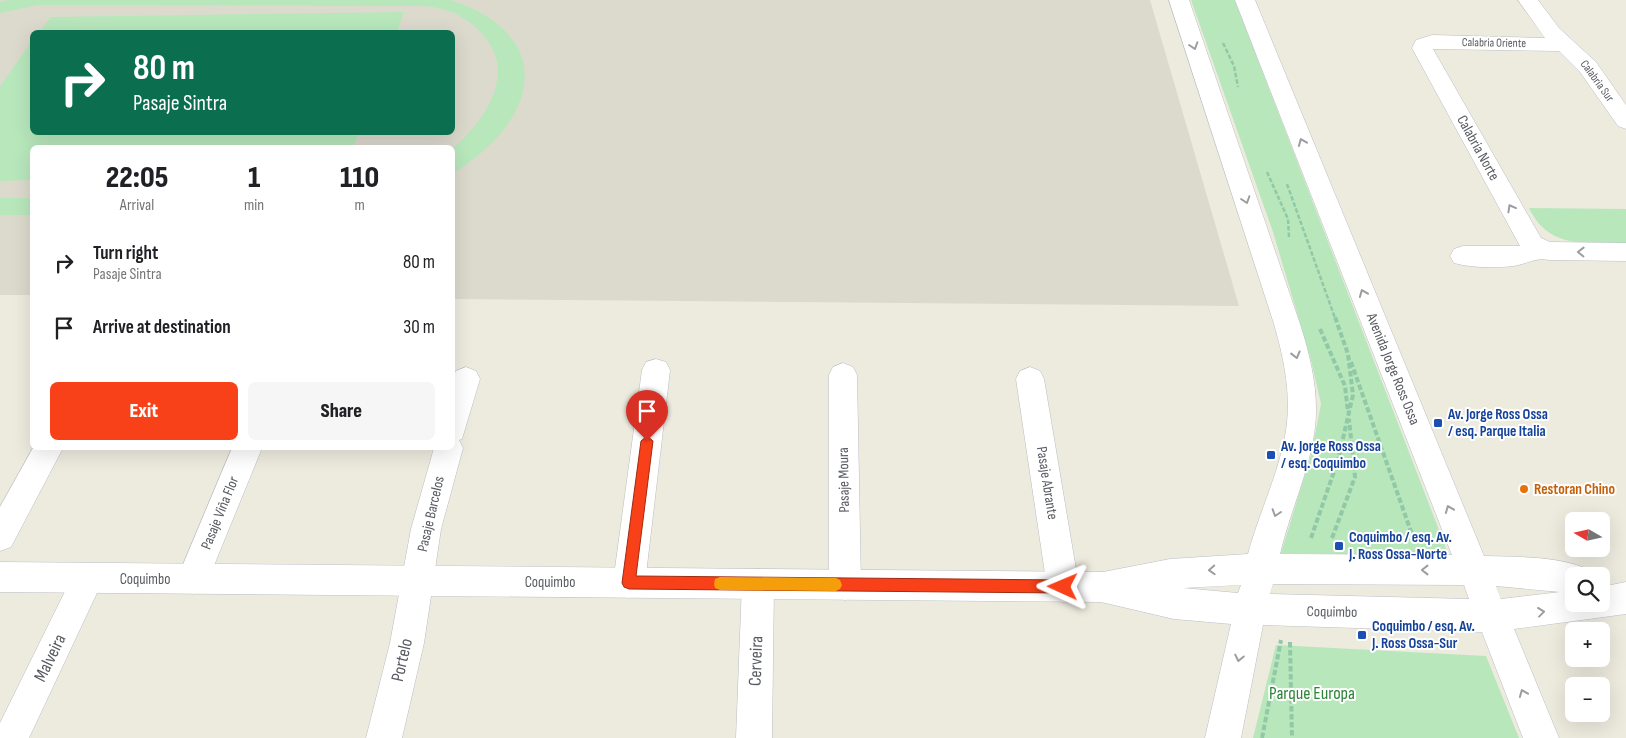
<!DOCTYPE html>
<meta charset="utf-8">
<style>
:root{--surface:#fff;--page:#f6f6f6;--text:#202124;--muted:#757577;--accent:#f84119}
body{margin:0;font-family:"Sofia Sans Condensed",sans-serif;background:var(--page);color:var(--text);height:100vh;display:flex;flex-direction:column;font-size:19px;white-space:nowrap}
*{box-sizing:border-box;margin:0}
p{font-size:16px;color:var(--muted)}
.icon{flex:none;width:28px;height:28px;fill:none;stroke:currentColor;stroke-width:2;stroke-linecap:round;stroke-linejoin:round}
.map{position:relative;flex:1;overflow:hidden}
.drawer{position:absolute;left:30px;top:145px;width:425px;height:305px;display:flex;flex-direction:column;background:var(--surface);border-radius:8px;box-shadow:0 5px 20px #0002}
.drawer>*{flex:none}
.guide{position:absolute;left:30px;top:30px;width:425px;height:105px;border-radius:8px;box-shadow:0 5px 20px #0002;background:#0b6e4f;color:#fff;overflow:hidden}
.needle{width:32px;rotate:279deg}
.buttons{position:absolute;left:1565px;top:512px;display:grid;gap:10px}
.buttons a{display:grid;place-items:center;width:45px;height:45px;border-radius:8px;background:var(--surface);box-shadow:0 5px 20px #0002;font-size:25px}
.pin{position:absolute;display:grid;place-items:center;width:42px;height:42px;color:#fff;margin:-51px -21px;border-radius:50% 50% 50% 0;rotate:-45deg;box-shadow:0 0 5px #0007}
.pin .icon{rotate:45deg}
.me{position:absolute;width:55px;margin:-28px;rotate:271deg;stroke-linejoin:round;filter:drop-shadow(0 0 4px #0008)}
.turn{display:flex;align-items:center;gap:18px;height:105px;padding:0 20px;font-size:22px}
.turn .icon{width:65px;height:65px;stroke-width:2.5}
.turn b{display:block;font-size:35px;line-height:42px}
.eta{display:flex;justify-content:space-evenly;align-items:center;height:85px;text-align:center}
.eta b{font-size:30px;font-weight:800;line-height:35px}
.primary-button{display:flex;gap:10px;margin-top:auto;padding:10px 20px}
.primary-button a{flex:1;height:58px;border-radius:8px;background:var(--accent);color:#fff;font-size:20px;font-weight:800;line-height:58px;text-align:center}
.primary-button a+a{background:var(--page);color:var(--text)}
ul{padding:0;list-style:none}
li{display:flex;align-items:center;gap:15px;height:65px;padding:0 20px}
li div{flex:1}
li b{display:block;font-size:19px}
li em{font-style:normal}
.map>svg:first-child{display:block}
.education{fill:#dcdacd;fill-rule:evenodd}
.green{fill:#b8e7bc}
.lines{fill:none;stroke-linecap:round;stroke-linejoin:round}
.street-casing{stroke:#babcc2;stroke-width:1}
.secondary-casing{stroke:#bbbec6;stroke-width:1}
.path-far1{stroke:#91c8a6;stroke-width:2.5;stroke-dasharray:4.5 2;stroke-linecap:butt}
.path{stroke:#91c8a6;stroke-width:4;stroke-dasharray:5.5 2.5;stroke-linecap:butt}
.street{fill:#fff;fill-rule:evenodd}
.secondary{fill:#fff;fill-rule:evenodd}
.oneway{stroke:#9b9da0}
.route{fill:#f84119;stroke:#a12a10}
.slow{fill:#f59e0b}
.transit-dot{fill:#1a4fb4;stroke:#fff;stroke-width:2}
.food-dot{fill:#e8710a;stroke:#fff;stroke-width:2}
.labels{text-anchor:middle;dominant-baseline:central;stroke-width:4;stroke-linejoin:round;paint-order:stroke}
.far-street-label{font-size:12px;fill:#585b61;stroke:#fff}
.street-label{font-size:15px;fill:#585b61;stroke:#fff}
.transit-label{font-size:15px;font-weight:bold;fill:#164399;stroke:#fff;text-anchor:start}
.food-label{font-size:15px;font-weight:bold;fill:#c56008;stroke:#fff;text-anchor:start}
.near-street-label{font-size:18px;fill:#585b61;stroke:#fff}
.near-park-label{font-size:18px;fill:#2d8439;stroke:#fff}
</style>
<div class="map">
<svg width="1626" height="738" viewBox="0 0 1626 738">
<rect width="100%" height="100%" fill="#edebde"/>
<!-- education -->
<path class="education" d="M0 0H1150L1239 306 453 299 452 148H32V295H0ZM32 32H452V132H32Z"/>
<!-- green -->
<path class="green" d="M8 0H450C517 20 550 71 502 132 488 149 470 162 453 174V148C484 121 517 75 484 36 473 23 458 13 442 9 430 5 413 6 400 6L38 5 0 13V2Z
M1191 0H1235L1449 556 1281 553 1311 455 1321 404 1311 360 1273 232Z
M404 12 397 32H39L51 17Z
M32 41V132L359 133 353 148H32V180L0 181V86Z
M0 198H32V215H0Z
M1529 208 1626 209V243C1586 242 1549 250 1529 208Z
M1276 645 1486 656 1519 738H1253Z"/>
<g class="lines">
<!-- street casing -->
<g class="street-casing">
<path id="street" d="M1518 0H1538L1559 28 1596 62 1626 105V129L1618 126 1580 72 1559 51 1433 49 1541 238 1550 242 1626 243V261L1549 260C1537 257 1526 264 1514 266 1495 268 1472 268 1454 263L1450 256 1454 249 1463 246H1520L1412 48 1416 40 1432 35 1545 38Z
M656 359 666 362 670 370 645 583 640 594 629 598 618 594 613 583 642 370 646 362Z
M843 363 853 367 857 375 861 585 856 596 845 600 834 596 829 585V375L833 367Z
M466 367 476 371 480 379 462 439 459 440 463 448 441 529 424 643 402 738H366L390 643 411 529 434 448H452V378L456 371Z
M1030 367 1040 371 1044 379 1079 587 1074 598 1063 602 1052 598 1047 587 1016 379 1020 371Z
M33 448H63L11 547 0 551V507Z
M232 448H262L204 590 193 594 182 590 177 579Z
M88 563 99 567 104 578 29 738H0V723L77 567Z
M758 569 769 573 774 584 772 738H736L742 584 747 573Z"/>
</g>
<!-- secondary casing -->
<g class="secondary-casing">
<path id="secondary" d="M1169 0H1189L1300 324C1312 362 1321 401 1313 440 1306 479 1289 515 1280 554L1452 555 1235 0H1255L1484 556C1516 557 1555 556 1585 568L1589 576H1574V604H1601V587L1626 582V614L1514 629 1559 738H1523L1482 632 1263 625 1241 738H1205L1231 624 1174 619 1101 602 0 592V562L1103 572 1170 559 1248 554C1258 516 1276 480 1284 441 1293 401 1285 362 1274 324ZM1273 584 1464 585 1469 599 1270 594ZM1241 585 1238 593 1183 588ZM1496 586 1560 592 1501 599Z"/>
</g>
<!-- path-far1 -->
<path class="path-far1" d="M1223 43 1234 66 1238 87
M1267 172 1288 219 1289 237
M1287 184 1335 318"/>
<!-- path -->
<path class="path" d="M1320 329 1345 386 1348 412
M1351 362 1414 540
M1311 538 1338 460 1353 395 1348 354 1335 317
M1332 538 1355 477 1349 419
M1290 642 1292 738
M1262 738 1281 640"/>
<!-- street -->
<use href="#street" class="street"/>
<!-- secondary -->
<use href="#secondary" class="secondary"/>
</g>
<!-- one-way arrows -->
<defs><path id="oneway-chevron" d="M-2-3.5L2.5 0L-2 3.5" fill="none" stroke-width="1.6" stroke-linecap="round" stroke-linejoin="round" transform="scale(1.25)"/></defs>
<g class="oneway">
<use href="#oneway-chevron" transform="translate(1194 46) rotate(72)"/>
<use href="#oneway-chevron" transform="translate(1302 142) rotate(-112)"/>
<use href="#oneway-chevron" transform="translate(1246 200) rotate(72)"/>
<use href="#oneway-chevron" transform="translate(1511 208) rotate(-119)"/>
<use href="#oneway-chevron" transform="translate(1581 252) rotate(-179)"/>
<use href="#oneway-chevron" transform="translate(1363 293) rotate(-112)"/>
<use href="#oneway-chevron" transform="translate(1296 355) rotate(76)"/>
<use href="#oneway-chevron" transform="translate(1449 509) rotate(-112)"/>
<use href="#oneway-chevron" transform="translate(1276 513) rotate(108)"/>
<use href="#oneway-chevron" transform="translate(1212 570) rotate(177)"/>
<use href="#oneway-chevron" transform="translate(1425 570) rotate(-180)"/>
<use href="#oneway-chevron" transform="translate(1541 612) rotate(-7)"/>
<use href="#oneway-chevron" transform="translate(1239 658) rotate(102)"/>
<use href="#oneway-chevron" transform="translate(1523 693) rotate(-112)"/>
</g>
<!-- route -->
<path class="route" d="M647 436 653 441 636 576 1063 580 1068 582 1070 587 1068 591 1063 593 629 589 624 587 622 583 641 441Z"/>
<!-- slow -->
<path class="slow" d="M720 577 836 578 840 580 842 585 840 589 836 591 720 590 715 588 714 584 715 579Z"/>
<!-- markers -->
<g class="transit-dot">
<rect x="1433" y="418" width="10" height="10" rx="2.5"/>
<rect x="1266" y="450" width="10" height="10" rx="2.5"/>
<rect x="1334" y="541" width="10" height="10" rx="2.5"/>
<rect x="1357" y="630" width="10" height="10" rx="2.5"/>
</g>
<circle class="food-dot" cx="1524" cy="489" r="5"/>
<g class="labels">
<!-- far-street labels -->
<g class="far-street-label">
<text transform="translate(1494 43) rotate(1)">Calabria Oriente</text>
<text transform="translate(1597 81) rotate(54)">Calabria Sur</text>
</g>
<!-- street labels -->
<g class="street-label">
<text transform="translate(1478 148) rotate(61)">Calabria Norte</text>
<text transform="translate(1393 369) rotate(68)">Avenida Jorge Ross Ossa</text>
<text transform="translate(844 480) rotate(-91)">Pasaje Moura</text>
<text transform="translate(1047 483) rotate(81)">Pasaje Abrante</text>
<text transform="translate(220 513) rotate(-68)">Pasaje Viña Flor</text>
<text transform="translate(431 514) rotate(-77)">Pasaje Barcelos</text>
<text x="145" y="579">Coquimbo</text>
<text x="550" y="582">Coquimbo</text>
<text transform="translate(1332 612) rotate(1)">Coquimbo</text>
</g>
<!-- transit labels -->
<g class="transit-label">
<text x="1448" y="414">Av. Jorge Ross Ossa<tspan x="1448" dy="17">/ esq. Parque Italia</tspan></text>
<text x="1281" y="446">Av. Jorge Ross Ossa<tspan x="1281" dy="17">/ esq. Coquimbo</tspan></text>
<text x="1349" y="537">Coquimbo / esq. Av.<tspan x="1349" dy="17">J. Ross Ossa-Norte</tspan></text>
<text x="1372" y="626">Coquimbo / esq. Av.<tspan x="1372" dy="17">J. Ross Ossa-Sur</tspan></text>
</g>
<!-- food labels -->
<g class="food-label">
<text x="1534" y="489">Restoran Chino</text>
</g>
<!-- near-street labels -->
<g class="near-street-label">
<text transform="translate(50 658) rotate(-64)">Malveira</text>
<text transform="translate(402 660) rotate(-77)">Portelo</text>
<text transform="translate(756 661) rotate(-88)">Cerveira</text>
</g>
<!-- near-park labels -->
<g class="near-park-label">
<text x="1312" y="693">Parque Europa</text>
</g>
</g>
</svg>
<div class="buttons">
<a><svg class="needle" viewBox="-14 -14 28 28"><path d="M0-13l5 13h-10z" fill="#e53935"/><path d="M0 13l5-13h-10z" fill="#757577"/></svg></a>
<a><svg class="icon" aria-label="search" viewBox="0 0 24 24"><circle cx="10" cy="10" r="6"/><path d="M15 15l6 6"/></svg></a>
<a>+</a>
<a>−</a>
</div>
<div class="pin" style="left:647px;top:441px;background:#d93025"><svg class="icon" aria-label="arrive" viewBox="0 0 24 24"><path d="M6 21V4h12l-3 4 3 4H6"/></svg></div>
<svg class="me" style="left:1063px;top:587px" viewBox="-20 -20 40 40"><path d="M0-17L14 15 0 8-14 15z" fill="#f84119" stroke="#fff" stroke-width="4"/></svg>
<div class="guide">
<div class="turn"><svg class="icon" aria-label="right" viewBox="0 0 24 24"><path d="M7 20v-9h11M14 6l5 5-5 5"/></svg><div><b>80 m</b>Pasaje Sintra</div></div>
</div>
<section class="drawer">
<div class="eta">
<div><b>22:05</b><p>Arrival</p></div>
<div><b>1</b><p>min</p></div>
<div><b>110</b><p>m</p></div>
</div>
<ul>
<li><svg class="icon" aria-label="right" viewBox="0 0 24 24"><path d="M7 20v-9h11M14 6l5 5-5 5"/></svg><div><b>Turn right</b><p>Pasaje Sintra</p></div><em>80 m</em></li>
<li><svg class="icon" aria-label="arrive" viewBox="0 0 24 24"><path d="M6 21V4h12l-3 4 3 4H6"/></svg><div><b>Arrive at destination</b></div><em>30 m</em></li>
</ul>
<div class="primary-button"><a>Exit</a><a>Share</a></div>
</section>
</div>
